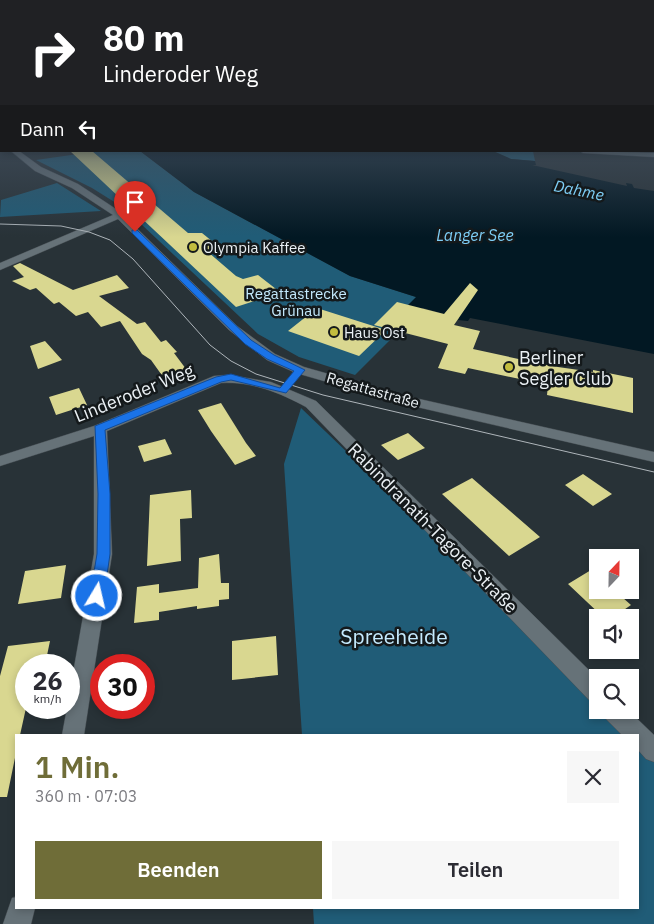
<!DOCTYPE html>
<html lang="de">
<meta charset="utf-8">
<style>
:root{--surface:#fff;--page:#f7f7f7;--text:#2b2b33;--muted:#7c7c81;--accent:#6f6d38}
body{margin:0;font-family:"IBM Plex Sans",sans-serif;background:var(--page);color:var(--text);height:100vh;display:flex;flex-direction:column;font-size:19px;white-space:nowrap}
*{box-sizing:border-box;margin:0}
p{font-size:16px;color:var(--muted)}
.icon{flex:none;width:28px;height:28px;fill:none;stroke:currentColor;stroke-width:2;stroke-linecap:round;stroke-linejoin:round}
.map{position:relative;flex:1;overflow:hidden}
.drawer{position:absolute;left:15px;top:734px;width:624px;height:175px;display:flex;flex-direction:column;background:var(--surface);border-radius:0px;box-shadow:0 2px 8px #0003}
.drawer>*{flex:none}
.guide{position:absolute;left:0px;top:0px;width:655px;height:152px;box-shadow:0 2px 8px #0003;background:#202124;color:#fff;overflow:hidden}
.needle{width:32px;rotate:22deg}
.controls{position:absolute;left:589px;top:549px;display:grid;gap:10px}
.controls a{display:grid;place-items:center;width:50px;height:50px;border-radius:0px;background:var(--surface);box-shadow:0 2px 8px #0003;font-size:25px}
.speed{position:absolute;left:15px;top:654px;display:flex;gap:10px;font-size:25px;font-weight:700;text-align:center}
.speed>*{display:grid;place-content:center;width:65px;height:65px;border-radius:50%;background:var(--surface);box-shadow:0 2px 8px #0003;line-height:1}
.speed small{font-size:12px;font-weight:400}
.speed .limit{border:8px solid #d22;background:#fff;color:#111}
.pin{position:absolute;display:grid;place-items:center;width:42px;height:42px;color:#fff;margin:-51px -21px;border-radius:50% 50% 50% 0;rotate:-45deg;box-shadow:0 0 5px #0007}
.pin .icon{rotate:45deg}
.me{position:absolute;width:55px;margin:-28px;rotate:9deg;stroke-linejoin:round;filter:drop-shadow(0 0 4px #0008)}
.turn{display:flex;align-items:center;gap:18px;height:105px;padding:0 20px;font-size:22px}
.turn .icon{width:65px;height:65px;stroke-width:2.5}
.turn b{display:block;font-size:35px;line-height:42px}
.then{display:flex;align-items:center;height:48px;padding:0 20px;background:#0003;gap:10px;font-size:19px}
.round{display:grid;place-items:center;flex:none;width:52px;height:52px;border-radius:0px;background:var(--page)}
.summary{display:flex;align-items:center;justify-content:space-between;height:85px;padding:0 20px}
h1{font-size:30px;font-weight:600;line-height:38px;color:var(--accent)}
.cta{display:flex;gap:10px;margin-top:auto;padding:10px 20px}
.cta a{flex:1;height:58px;border-radius:0px;background:var(--accent);color:#fff;font-size:20px;font-weight:600;line-height:58px;text-align:center}
.cta a+a{background:var(--page);color:var(--text)}
.map>svg:first-child{display:block}
.green{fill:#205c77}
.water{fill:#021823}
.building{fill:#d9d790}
.lines{fill:none;stroke-linecap:round;stroke-linejoin:round}
.minor-casing{stroke:#454d52;stroke-width:1}
.minor{fill:#667278;fill-rule:evenodd}
.tram{stroke:#aeb5ba;stroke-width:1}
.route{fill:#1a73e8;stroke:#114b97}
.poi-dot{fill:#c2bd3f;stroke:#14191b;stroke-width:2}
.labels{text-anchor:middle;dominant-baseline:central;stroke-width:5;stroke-linejoin:round;paint-order:stroke}
.far-poi-label{font-size:15px;fill:#ebf1f5;stroke:#14191b;text-anchor:start}
.far-park-label{font-size:15px;fill:#c4eafe;stroke:#14191b}
.far-street-label{font-size:15px;fill:#ebf1f5;stroke:#14191b}
.far-water-label{font-size:16px;font-style:italic;fill:#7ecef6;stroke:#14191b}
.poi-label{font-size:18px;fill:#ebf1f5;stroke:#14191b;text-anchor:start}
.street-label{font-size:18px;fill:#ebf1f5;stroke:#14191b}
.near-park-label{font-size:21px;fill:#c4eafe;stroke:#14191b}
</style>
<div class="map">
<svg width="654" height="924" viewBox="0 0 654 924">
<rect width="100%" height="100%" fill="#283237"/>
<!-- green -->
<path class="green" d="M99 151H140L194 192 350 276 416 297 420 310 355 375 299 357 258 334 124 208 92 188 36 160Z
M493 151H533L535 161 511 159Z
M57 183 101 211 0 217 1 200Z
M301 408 597 692 598 710H616L654 747V924H314L313 908H638V735H302L284 464Z"/>
<!-- water -->
<path class="water" d="M140 151H493L511 159 535 161 536 165H532L627 186 626 183 632 184 634 188 654 191V354L470 318 468 321 458 320 459 318 423 308 420 310 407 306 416 297 350 276 194 192Z"/>
<!-- building -->
<path class="building" d="M70 151H92L188 233H202L218 246 213 247 216 250 208 252 236 276 243 279 258 275 276 289 256 295 261 299 236 307Z
M20 263 73 290 117 275 129 288 99 296 137 324 145 322 161 342 166 340 177 352 174 353 189 373 166 381 151 360 142 354 120 321 101 327 88 312 76 316 59 302 54 304 36 288 30 290 12 281 24 277 13 266Z
M470 283 478 290 454 325 480 331 473 349 551 366 593 372V370L633 378V413L547 395 548 385 468 368 465 374 438 368 448 344 374 325 397 302 444 314Z
M320 309 386 330 359 356 288 331 312 312 315 313Z
M45 341 62 360 38 369 30 346Z
M79 388 87 405 56 415 49 397Z
M221 403 246 443 256 456 235 465 211 431 198 410Z
M408 433 425 448 398 460 381 445Z
M165 439 172 454 144 462 138 446Z
M583 474 612 494 593 506 565 485Z
M472 478 540 537 509 556 442 494Z
M191 490 192 518 180 519 181 561 147 566 150 495Z
M219 554 221 583H229V599L219 600V606L197 609V606L159 612V620L134 623 137 587 159 584V593L198 588 199 558Z
M66 565 61 598 18 604 25 571Z
M591 570 598 576V590H614L631 605 612 618H604L568 584Z
M276 636 278 675 232 680V641Z
M50 641 45 665H26V708L20 735H16V753L7 797H0V676L8 646Z"/>
<g class="lines">
<!-- minor casing -->
<g class="minor-casing">
<path id="minor" d="M1 111V115L0 116V112Z
M0 138H1V143H0Z
M11 151H19L41 167 78 184 119 211 237 326 275 354 304 367 406 396 654 452V462L404 404 296 373 267 360 229 330 118 219 0 270V263L113 215 72 188 35 171Z
M580 151 654 153V157L583 153Z
M229 375 271 382 316 401 598 679V704L590 701 306 407C281 393 251 381 221 383L107 431 112 554 84 735H62L67 708H69V696L94 554V436L0 466V456L94 426 214 376Z
M602 710H628L654 735V762L646 759 638 750V735H622L605 718Z
M16 897V908H35L31 924H3L12 898Z"/>
</g>
<!-- minor -->
<use href="#minor" class="minor"/>
<!-- tram -->
<path class="tram" d="M0 224 61 226 89 232 110 240 133 259 210 345 231 361 256 374 323 395 654 472"/>
</g>
<!-- sky -->
<linearGradient id="sky" x2="0" y2="1"><stop stop-color="#161c1e"/><stop offset="0.46" stop-color="#424f5e"/><stop offset="1" stop-color="#424f5e" stop-opacity="0"/></linearGradient>
<rect width="654" height="237" fill="url(#sky)"/>
<!-- route -->
<path class="route" d="M132 230H137L251 340 274 355 305 370 286 393 231 380 221 382 105 430 110 494V554L104 596 102 600 97 602 92 600 90 596 97 554 98 494 95 426 216 377 231 374 280 388 294 371 267 359 245 344 132 233Z"/>
<!-- markers -->
<g class="poi-dot">
<circle cx="193" cy="247" r="5"/>
<circle cx="334" cy="332" r="5"/>
<circle cx="509" cy="367" r="5"/>
</g>
<g class="labels">
<!-- far-poi labels -->
<g class="far-poi-label">
<text x="203" y="247">Olympia Kaffee</text>
<text x="344" y="332">Haus Ost</text>
</g>
<!-- far-park labels -->
<g class="far-park-label">
<text x="296" y="293">Regattastrecke<tspan x="296" dy="17">Grünau</tspan></text>
</g>
<!-- far-street labels -->
<g class="far-street-label">
<text transform="translate(373 390) rotate(16)">Regattastraße</text>
</g>
<!-- far-water labels -->
<g class="far-water-label">
<text transform="translate(579 190) rotate(11)">Dahme</text>
<text x="475" y="235">Langer See</text>
</g>
<!-- poi labels -->
<g class="poi-label">
<text x="519" y="357">Berliner<tspan x="519" dy="21">Segler Club</tspan></text>
</g>
<!-- street labels -->
<g class="street-label">
<text transform="translate(134 393) rotate(-22)">Linderoder Weg</text>
<text transform="translate(433 528) rotate(45)">Rabindranath-Tagore-Straße</text>
</g>
<!-- near-park labels -->
<g class="near-park-label">
<text x="394" y="636">Spreeheide</text>
</g>
</g>
</svg>
<div class="controls">
<a><svg class="needle" viewBox="-14 -14 28 28"><path d="M0-13l5 13h-10z" fill="#e53935"/><path d="M0 13l5-13h-10z" fill="#7c7c81"/></svg></a>
<a><svg class="icon" aria-label="sound" viewBox="0 0 24 24"><path d="M4 9h4l5-4v14l-5-4H4zM17 9q2 3 0 6"/></svg></a>
<a><svg class="icon" aria-label="search" viewBox="0 0 24 24"><circle cx="10" cy="10" r="6"/><path d="M15 15l6 6"/></svg></a>
</div>
<div class="speed"><div>26<small>km/h</small></div><div class="limit">30</div></div>
<div class="pin" style="left:135px;top:232px;background:#d93025"><svg class="icon" aria-label="arrive" viewBox="0 0 24 24"><path d="M6 21V4h12l-3 4 3 4H6"/></svg></div>
<svg class="me" style="left:97px;top:596px" viewBox="-20 -20 40 40"><circle r="17" fill="#1a73e8" stroke="#fff" stroke-width="3"/><path d="M0-11L8 9 0 5-8 9z" fill="#fff"/></svg>
<div class="guide">
<div class="turn"><svg class="icon" aria-label="right" viewBox="0 0 24 24"><path d="M7 20v-9h11M14 6l5 5-5 5"/></svg><div><b>80 m</b>Linderoder Weg</div></div>
<div class="then">Dann<svg class="icon" aria-label="left" viewBox="0 0 24 24"><path d="M17 20v-9H6M10 6l-5 5 5 5"/></svg></div>
</div>
<section class="drawer">
<div class="summary"><div><h1>1 Min.</h1><p>360 m · 07:03</p></div><a class="round"><svg class="icon" aria-label="close" viewBox="0 0 24 24"><path d="M6 6l12 12M18 6L6 18"/></svg></a></div>
<div class="cta"><a>Beenden</a><a>Teilen</a></div>
</section>
</div>
